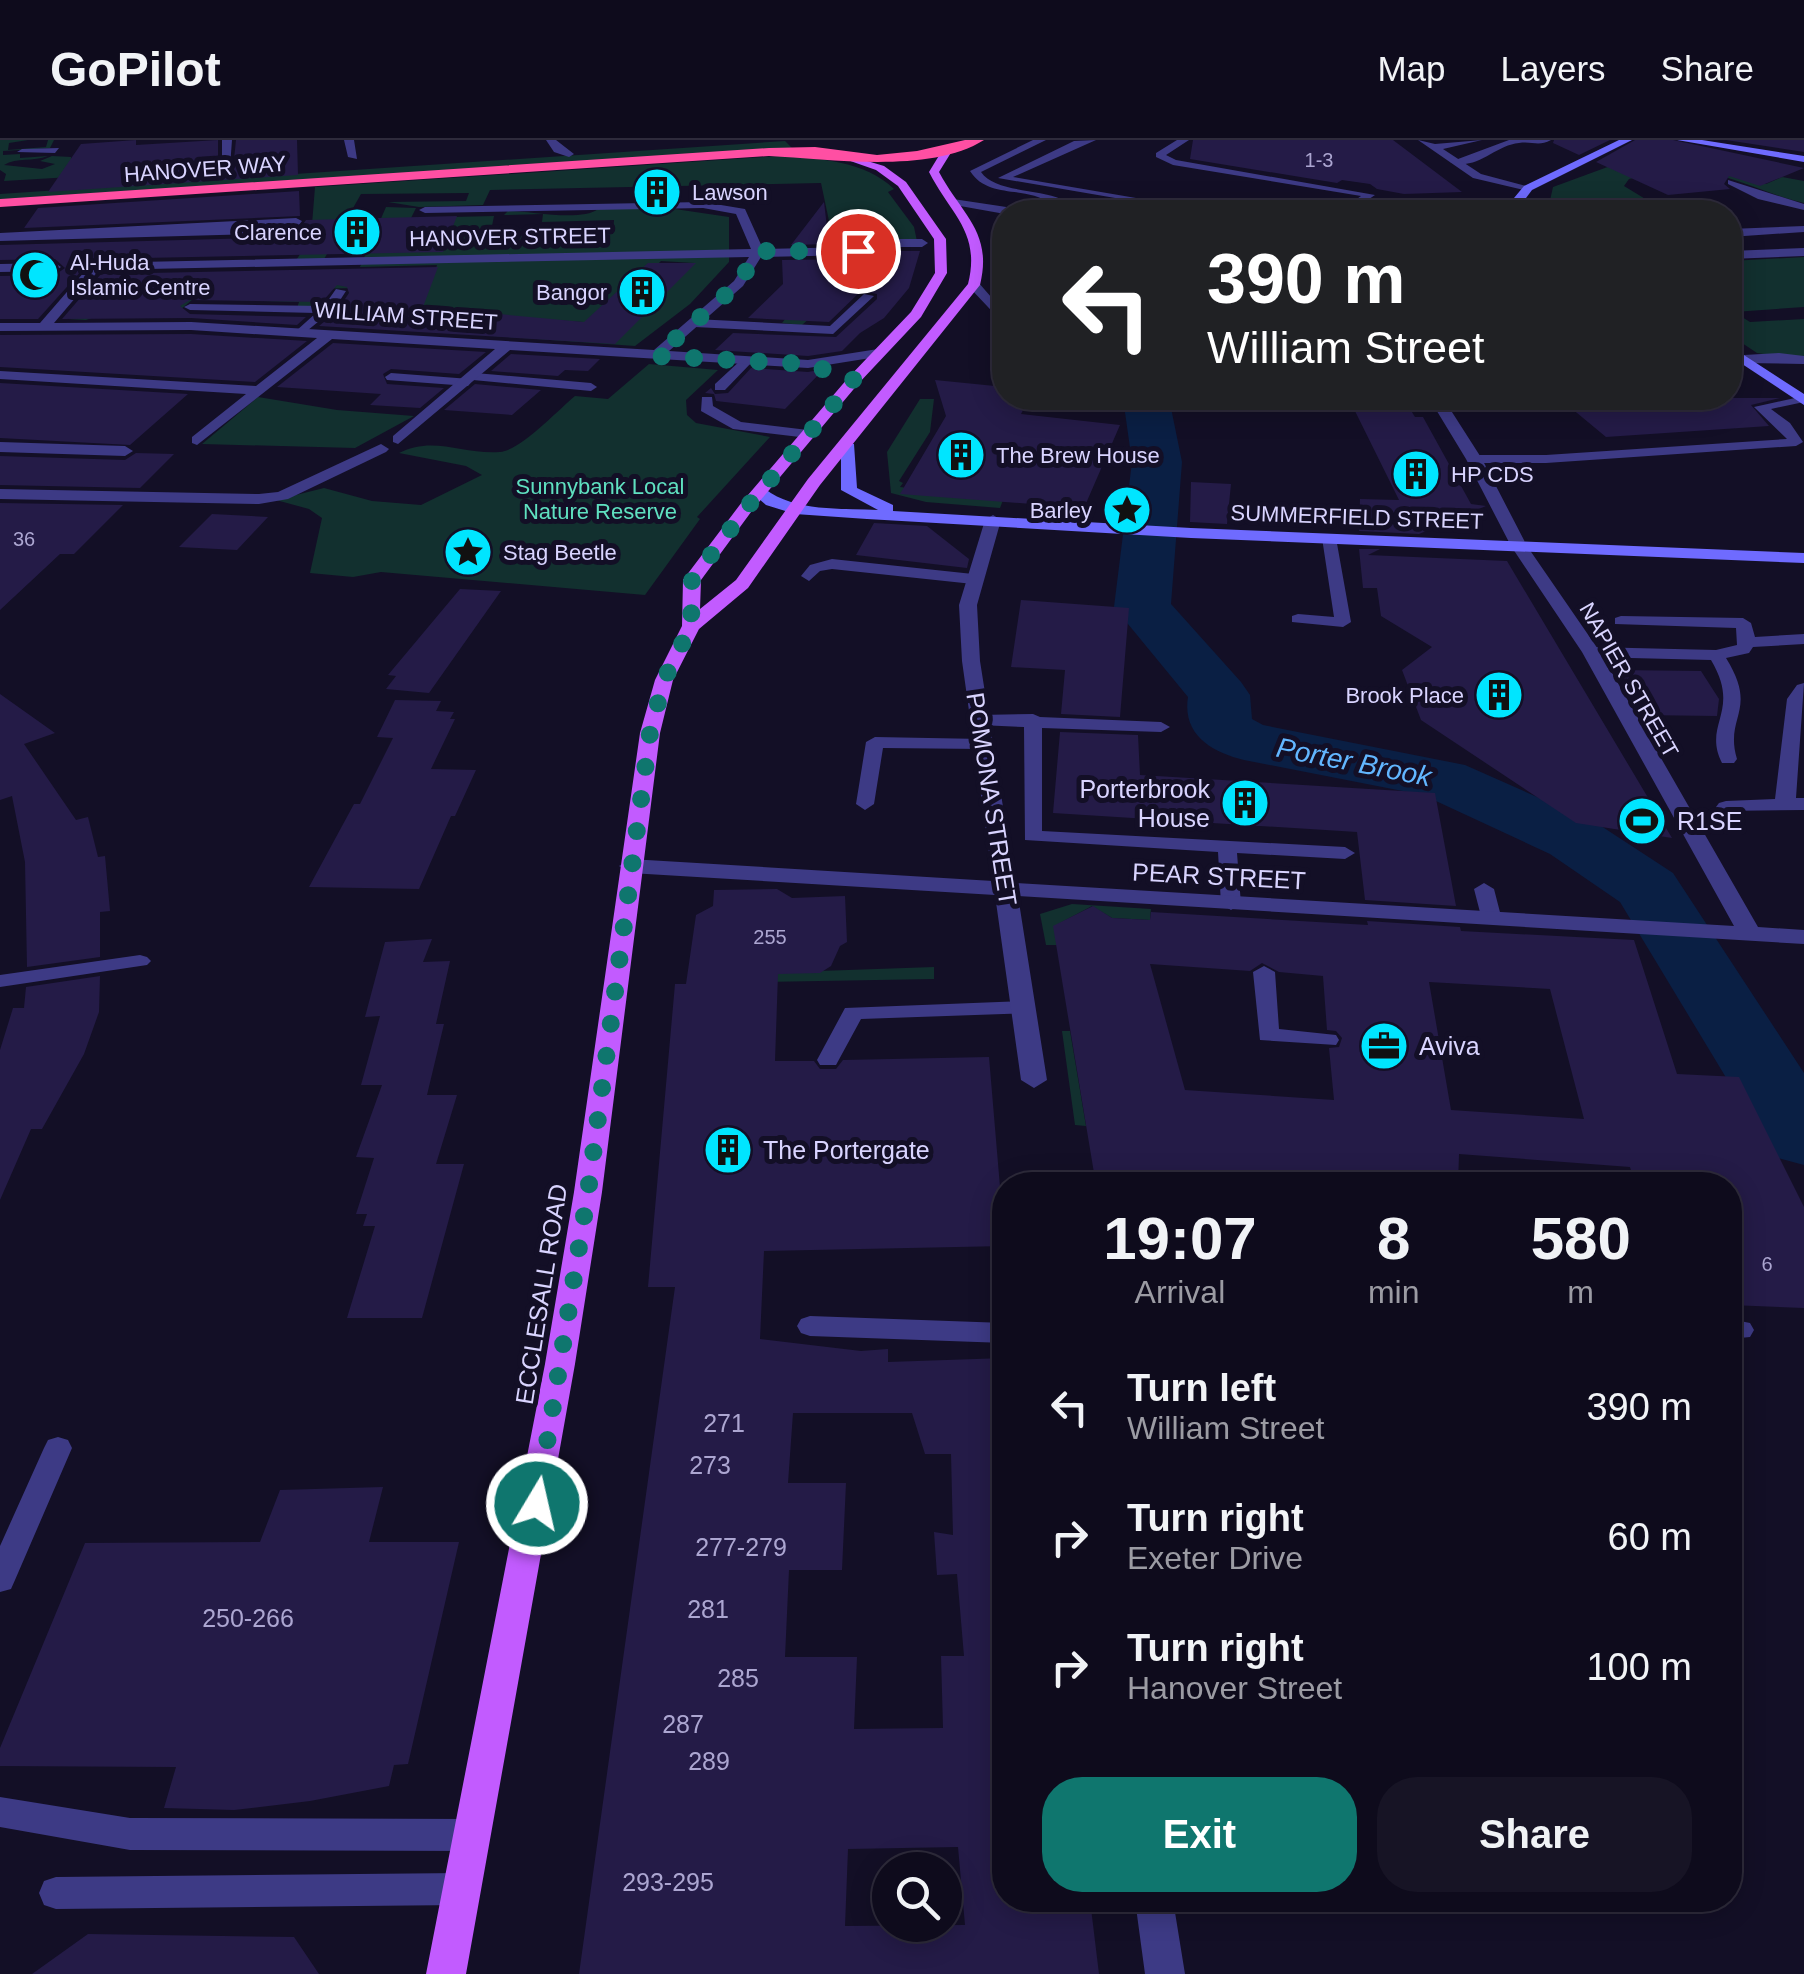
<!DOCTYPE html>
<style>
:root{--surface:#0e0b1c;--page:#171425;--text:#f1f3f6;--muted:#9b9ba3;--line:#2e2b3b;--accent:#0f766e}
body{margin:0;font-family:Helvetica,sans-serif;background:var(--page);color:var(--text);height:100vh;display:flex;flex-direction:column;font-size:38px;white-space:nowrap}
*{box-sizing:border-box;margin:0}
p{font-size:32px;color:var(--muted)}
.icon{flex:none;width:55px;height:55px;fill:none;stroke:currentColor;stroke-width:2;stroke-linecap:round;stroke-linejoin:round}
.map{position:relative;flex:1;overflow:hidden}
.drawer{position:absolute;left:992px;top:1032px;width:750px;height:740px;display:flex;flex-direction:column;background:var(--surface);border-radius:40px;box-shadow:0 5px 25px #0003,0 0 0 2px var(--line)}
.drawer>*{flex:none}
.hud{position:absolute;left:992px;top:60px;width:750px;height:210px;border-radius:40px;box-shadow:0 5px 25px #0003,0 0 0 2px var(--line);background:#202124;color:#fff;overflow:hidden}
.tools{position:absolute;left:872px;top:1712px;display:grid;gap:20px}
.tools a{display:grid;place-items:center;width:90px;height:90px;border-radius:50%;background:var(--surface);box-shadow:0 5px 25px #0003,0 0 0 2px var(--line);font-size:50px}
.pin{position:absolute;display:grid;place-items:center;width:85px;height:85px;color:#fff;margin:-42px;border:5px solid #fff;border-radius:50%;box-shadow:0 2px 10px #0007}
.me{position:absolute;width:110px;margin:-55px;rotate:9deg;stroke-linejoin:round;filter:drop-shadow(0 0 8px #0008)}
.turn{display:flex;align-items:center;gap:35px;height:210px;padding:0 50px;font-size:45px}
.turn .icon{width:130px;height:130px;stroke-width:2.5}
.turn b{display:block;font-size:70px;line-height:85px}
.eta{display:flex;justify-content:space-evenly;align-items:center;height:170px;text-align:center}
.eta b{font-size:60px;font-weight:700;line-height:70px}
.primary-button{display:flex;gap:20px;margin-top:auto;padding:20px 50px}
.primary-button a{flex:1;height:115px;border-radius:40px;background:var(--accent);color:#fff;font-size:40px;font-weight:700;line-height:115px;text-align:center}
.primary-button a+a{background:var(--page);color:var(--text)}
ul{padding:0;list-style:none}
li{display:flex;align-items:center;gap:30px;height:130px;padding:0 50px}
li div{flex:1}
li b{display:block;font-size:38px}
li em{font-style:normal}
header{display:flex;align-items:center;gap:60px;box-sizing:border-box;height:140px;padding:0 50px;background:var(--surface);border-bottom:2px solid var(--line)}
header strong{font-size:48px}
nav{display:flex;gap:55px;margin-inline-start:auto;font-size:35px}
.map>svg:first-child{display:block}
.green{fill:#12302f}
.water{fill:#0a1f44}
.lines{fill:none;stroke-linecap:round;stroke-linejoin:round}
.river{fill:#0a1f44;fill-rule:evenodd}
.building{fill:#241b47;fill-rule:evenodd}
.lane{fill:#3d3a85;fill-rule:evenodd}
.street{fill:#3d3a85;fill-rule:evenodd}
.secondary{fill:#6f6bff;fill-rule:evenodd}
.primary{fill:#c25bff;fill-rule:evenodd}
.highway{fill:#ff4fa3;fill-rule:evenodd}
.route{stroke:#0f766e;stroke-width:18;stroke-dasharray:0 32.4}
.labels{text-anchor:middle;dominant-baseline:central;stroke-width:10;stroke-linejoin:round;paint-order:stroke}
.number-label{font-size:20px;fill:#aca6d1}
.far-street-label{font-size:22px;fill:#d9d4ff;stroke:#130f26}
.far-poi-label{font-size:22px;fill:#d9d4ff;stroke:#130f26;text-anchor:start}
.far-park-label{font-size:22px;fill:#5fe0c0;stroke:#130f26}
.poi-label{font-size:25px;fill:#d9d4ff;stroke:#130f26;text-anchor:start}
.street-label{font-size:25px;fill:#d9d4ff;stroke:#130f26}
.near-number-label{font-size:25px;fill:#aca6d1}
.water-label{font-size:28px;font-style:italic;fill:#62b6ff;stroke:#130f26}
</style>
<header>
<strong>GoPilot</strong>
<nav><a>Map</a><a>Layers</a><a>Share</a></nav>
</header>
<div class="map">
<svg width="1804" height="1834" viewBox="0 0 1804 1834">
<rect width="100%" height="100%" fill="#130f26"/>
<!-- green -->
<path class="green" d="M0 0H28L9 3 8 10 46 7 48 0H54L50 8 3 11V15L20 14V18L48 16C33 22 17 17 4 25L42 29 55 24 40 21 52 16 71 17V37L4 41 6 34 0 30Z
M785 1 793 9 0 59V54Z
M1643 14 1766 44 1782 37 1804 41V63C1774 56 1750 44 1722 36 1693 28 1657 32 1629 39L1624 46 1647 60 1640 68 1645 72H1556L1549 65 1553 47Z
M780 16C817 18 866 21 894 49L888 52 914 87 918 106 882 107V113L802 185 782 183 836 114 821 43 490 50 483 65 419 67 388 62 466 61 469 53 361 54 323 121 295 122 311 97 315 47Z
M386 67 416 68 411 78 494 76 491 91 570 87 569 95 613 94 614 80 542 82 543 74 504 75 508 71C531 71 581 82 598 69L668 68 729 77V122L690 164 635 206 338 185 602 197 694 123 661 121 630 151 619 150 597 183 483 175 485 171 468 170 463 174 366 167 356 148 309 149 324 157 318 165 297 168 299 162 193 159 171 178 112 171 86 180 68 179 138 153 434 135 437 125 360 127Z
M1804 117V167L1734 172 1750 182 1804 179V220L1757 213 1730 195V121Z
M649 224 718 230 686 260 687 275 696 283 770 297 697 377 700 379 645 455 381 432 353 437 310 433 322 378 309 369 276 360 324 348 372 361 421 365 482 335 466 326 399 313C433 295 464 315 500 312 521 310 558 270 575 256L608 259Z
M258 257 337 270 414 276 355 308 202 304Z
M920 259H934L930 292 899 341 903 343 900 347 1003 360 1000 368 926 362 891 353 887 312Z
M1072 764 1151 769 1150 780 1112 778 1092 766 1058 784 1063 805H1046L1040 774Z
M934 827V839L708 843 709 835Z
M1062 891H1070L1086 986 1075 985Z"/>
<!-- water -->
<path class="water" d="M1140 258H1155C1168 299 1165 339 1162 383L1138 382 1146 336Z
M1136 403 1162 405 1158 454 1130 453Z"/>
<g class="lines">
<!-- river -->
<path class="river" d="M1123 258H1169L1182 322 1171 464 1241 542 1250 555 1252 579 1263 585 1465 625 1598 684 1673 733 1804 933V1025L1774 1017 1620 762 1550 714 1423 655 1244 620C1212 612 1182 595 1188 557L1114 467 1132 322Z"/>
</g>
<!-- building -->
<path class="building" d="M136 0V5L218 0V20L187 32 186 38 191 42 233 29 236 0H297L298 35 48 52 81 4Z
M1193 0H1393L1462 52 1404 54 1377 49 1370 44 1342 40 1337 43 1190 19Z
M1554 0H1610L1579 15 1553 3Z
M1635 0H1673L1804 28 1760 46 1729 36 1724 44 1730 49 1668 55 1596 22Z
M1726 0H1804V12Z
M299 51 300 76 24 88 38 68Z
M824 62 829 104 791 105Z
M457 76 443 112 92 119 38 179H0V136L55 135 65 128 55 119 0 120V105L293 97 306 80Z
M881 111H920L909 148 884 178 860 193 842 211 808 216 715 210 733 193 836 197 877 159V154L861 151 829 182 748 178 783 144 782 120 858 119Z
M648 123H696L615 204 319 186 337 171 349 153 347 147 337 145 322 162 190 160 180 166 190 174 306 177 297 185 191 178 62 179 101 134 438 127 423 167 584 182Z
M191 194 307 201 255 242 0 227V195Z
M333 203 486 212 459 234 391 229 383 234 387 244 444 248 420 268 370 265 381 254 277 247Z
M511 214 600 219 588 231 565 230 558 236 491 231Z
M751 228 808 232 824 229 785 269 716 261 714 254 705 253 711 248 715 254 728 253Z
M935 240 1005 247V258H1029L1021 274 1120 285 1084 368 900 354 946 276Z
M0 243 188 254 130 305 0 298Z
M475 244 541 250 512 275 444 270Z
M1559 258H1780L1751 265 1769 286 1606 297Z
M1354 269H1410L1415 277H1423L1471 364 1486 366 1419 394 1359 391 1360 359 1399 360Z
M136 313 174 314 140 348 0 345V316L125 320Z
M1191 342 1231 344 1227 384 1190 382Z
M0 363 123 365 74 414H60L0 470Z
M212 374 268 377 237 410 179 407Z
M874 383 927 386 969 419 967 428 856 415Z
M1359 409H1380L1368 415 1507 421 1672 698 1576 683 1421 580 1402 530 1432 507 1381 476 1377 448H1363Z
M460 449 501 451 429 553 386 549 396 536 388 535Z
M1021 460 1129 468 1120 577 1061 574 1065 530 1011 527Z
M1615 530 1701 531 1719 559 1717 576 1641 575Z
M0 554 55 593 24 604 76 680 88 677 98 717 105 716 110 771 100 772V817L27 827 25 722 12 656 0 660Z
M395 560 441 561 436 571 454 572 450 579H455L431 629 476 630 455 676H451L419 749 309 747 354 664H360L393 598 377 597Z
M1060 592 1138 595 1140 635 1435 653 1456 766 1365 760 1357 692 1053 673Z
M777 749 792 758 845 756 847 802 840 806 831 826 820 833 778 834 775 921H814L820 929H836L843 920 989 917 1005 1106 764 1111 760 1199 861 1211 888 1209V1222L1005 1218V1760H1090L1099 1834H579L675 1147H648L675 844H686L696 775 713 766 714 750ZM793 1273H912L925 1314H951L953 1395 934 1392 937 1435 957 1434 964 1516H941L943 1588 854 1589 857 1517H785L789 1430H842L846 1343H788ZM958 1707 965 1785 845 1786 848 1709Z
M1093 766 1112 778 1150 780 1151 772 1368 785 1367 781 1460 787 1461 791 1634 800 1677 934 1739 937 1804 1067V1168L1730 1165V1045H1635L1630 1027 1459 1014 1458 1045H1096L1053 786ZM1262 823 1279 832 1323 836 1327 890 1336 891 1342 898 1339 907 1329 908 1334 960 1185 950 1150 824 1250 831ZM1429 842 1550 849 1584 979 1451 970Z
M432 799 423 822 450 821 436 884H444L427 955H457L436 1024H464L422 1178H347L375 1086H363L367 1074H356L374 1018 356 1017 382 945H361L380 876 365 877 385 802Z
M100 836 99 872 84 914 42 989H31L0 1060V910L13 868H24L26 847Z
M383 1347 369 1402H459L408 1624 394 1625 389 1646 310 1661 234 1670 164 1668 176 1627 0 1626V1608L85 1403 260 1402 280 1350Z
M88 1794 294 1797 319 1834H32Z"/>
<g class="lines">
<!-- lane -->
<path class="lane" d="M222 0H232L230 27 190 38V34L222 23Z
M1096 0 1013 37 1218 72H1197L998 38 1074 1Z
M1177 0H1189L1166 15 1176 20 1375 55 1350 72H1339L1361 56 1173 25 1156 17V13Z
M1509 0H1551C1538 7 1533 1 1519 3 1495 5 1476 32 1450 22Z
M336 149 346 151 335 168 302 195 296 191 316 173 190 170 184 167 190 164 324 166Z
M864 154 874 156 833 194 695 187 689 183 695 179 830 186Z
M1779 213 1804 216V224L1744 223 1738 219 1744 215Z
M742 219 752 222 725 250H715V244Z
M391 233 470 239 475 233 591 243 597 247 591 251 473 240 468 246 387 240 385 237Z
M1804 256V262L1771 269 1790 283 1803 302 1796 306 1546 323H1474L1467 319 1474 315H1546L1787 299 1754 267Z
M702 257H712L713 266 741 282 808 290 815 294 808 298 733 289 701 271Z
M1311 258H1442L1443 259 1437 263 1313 265 1307 261Z
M1329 394 1336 398 1351 482 1343 487 1292 482V476L1298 474 1334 477 1322 398Z
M832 419 973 434 981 439 973 444 832 429 820 431 809 441 801 436 810 425Z
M1621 476 1743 478 1751 483 1755 497 1804 494V504L1753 507 1749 513 1726 518C1759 571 1724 576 1737 619L1734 623H1722C1702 583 1742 572 1711 520L1591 517 1583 512 1591 507 1716 510 1737 505 1736 488 1615 484V478Z
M1033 574 1040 577 1161 582 1170 587 1161 592 1042 588V691L1345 707 1355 713 1345 719 1237 713 1241 764 1231 770 1221 764 1218 712 1025 700 1024 587 979 585 970 580 979 575Z
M875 597 983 599 992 604 983 609 883 608 874 664 865 670 856 664 866 602Z
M1484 743 1494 749 1502 780 1499 784H1485L1482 780 1474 749Z
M140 815 147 817 151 821 147 825 0 847V835Z
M1264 826 1275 832 1279 889 1336 895 1339 900 1336 905 1260 900 1253 832Z
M1023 861 1034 868 1031 873 861 879 836 925H820L817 920 845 868Z
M810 1176 1005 1183V1203L810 1196 801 1193 797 1186 801 1179Z
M1730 1179 1750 1183 1754 1190 1750 1197 1730 1199Z
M58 1297 68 1300 72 1308 15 1440 11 1449 0 1452V1406L44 1308 48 1300Z
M0 1657 130 1678 471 1679 483 1684 488 1695 483 1706 471 1711 130 1710 0 1687Z
M462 1733 474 1737 479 1749 474 1761 462 1765 56 1769 44 1765 39 1753 44 1741 56 1737Z"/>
<!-- street -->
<path class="street" d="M344 0H354L357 19 348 17Z
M546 0H556L574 14 569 17 554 12Z
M1033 0H1046L981 32C994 52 1039 49 1061 59L1059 69 1005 74 949 64 953 59 1019 69 1050 64C1028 45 988 60 970 31Z
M1418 0 1435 4 1482 0 1443 9 1481 34 1533 48 1528 51 1473 38Z
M59 8 55 13 17 12 22 9Z
M1728 40 1804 64V70L1758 59 1728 44Z
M1522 60 1526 65 1473 72 1475 70Z
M703 62 745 69 763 109 856 107 879 99H922L928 103 922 107H880L858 115 761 117 743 146 669 211 808 220 878 209 883 210V216L808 228 510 210 398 304 393 302V296L495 209 332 199 197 305 192 303V297L246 254 0 239V231L256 246 317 198 191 190 0 191V183H40L92 123 751 109 736 74 703 68 425 73 419 70 425 67ZM749 117 734 141 654 210 191 182 54 183 99 130Z
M296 78 302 81 293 93 0 101V93ZM289 85 288 87H242Z
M1804 86V92L1730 97V89Z
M1804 108V116L1730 119V111Z
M0 124 55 123 61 127 55 131 0 132Z
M970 142H978L1005 173V185L970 148Z
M1429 258H1443L1482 319 1527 406 1600 512 1758 787 1804 790V804L1018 756 1047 940 1034 948 1021 940 995 755 630 733 619 726 630 719 993 741 962 521 959 465 985 380 993 375 1001 380 977 465 980 521 1015 743 1734 786 1582 512 1511 406 1466 319Z
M0 302 125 306 133 311 125 316 0 312Z
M381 304 389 309 386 312 288 359 259 364 0 359V349L259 354 278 352Z
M1804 543 1796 658H1804V670L1719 671 1716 667 1719 663 1726 661 1775 659 1787 559 1797 545Z
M1135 1760H1173L1185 1834H1145Z"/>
<!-- secondary -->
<path class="secondary" d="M1619 0H1632L1532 50 1526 58 1535 72H1525L1514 58 1524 46Z
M1677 0H1702L1804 16V22Z
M1730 206 1804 254V265L1730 216Z
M841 301 854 304 857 348 893 365V371L1191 388 1804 413V423L1191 398 867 379 795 374 766 365 751 352 765 349C795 372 841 368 878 370L841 350Z"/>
<!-- primary -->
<path class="primary" d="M943 9 952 11 939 32C962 75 993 92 980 145L820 345 748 448 699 489 673 540 660 593 602 1052 575 1224 466 1834H426L545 1224 574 1052 640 593 655 540 682 486 683 440 742 362 848 238 911 172 935 133 934 99 898 46 876 30 839 17 844 14 884 26 906 42 946 99 947 133 921 177 858 244 754 368 701 440 700 469 736 440 808 339 968 144C981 92 951 75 929 32Z"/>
<!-- highway -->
<path class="highway" d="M965 0H984C930 34 831 19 769 16L0 67V59L769 8 815 7 877 15 917 11Z"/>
</g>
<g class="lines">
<!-- route -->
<path class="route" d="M537 1364 588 1052 650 593 664 540 691 486 692 440 748 366 854 240 808 224 656 216 739 143 758 111H858"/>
</g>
<!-- icons -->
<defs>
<g id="building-disc" transform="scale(2.5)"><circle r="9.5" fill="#00e5ff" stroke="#130f26"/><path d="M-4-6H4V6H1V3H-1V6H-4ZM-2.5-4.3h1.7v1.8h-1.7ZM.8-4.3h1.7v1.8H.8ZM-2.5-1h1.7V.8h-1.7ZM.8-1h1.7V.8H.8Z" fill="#111"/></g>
<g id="mosque-disc" transform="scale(2.5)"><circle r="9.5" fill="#00e5ff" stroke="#130f26"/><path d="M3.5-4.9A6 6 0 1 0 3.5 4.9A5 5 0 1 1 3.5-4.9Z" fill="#111"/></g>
<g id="sight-disc" transform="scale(2.5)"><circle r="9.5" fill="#00e5ff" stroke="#130f26"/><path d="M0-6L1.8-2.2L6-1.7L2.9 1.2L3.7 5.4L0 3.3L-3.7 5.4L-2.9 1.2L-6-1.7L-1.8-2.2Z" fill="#111"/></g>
<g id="stadium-disc" transform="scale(2.5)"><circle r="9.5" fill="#00e5ff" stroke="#130f26"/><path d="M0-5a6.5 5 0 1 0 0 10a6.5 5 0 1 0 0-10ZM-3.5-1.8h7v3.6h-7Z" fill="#111"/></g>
<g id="office-disc" transform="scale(2.5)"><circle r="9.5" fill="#00e5ff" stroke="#130f26"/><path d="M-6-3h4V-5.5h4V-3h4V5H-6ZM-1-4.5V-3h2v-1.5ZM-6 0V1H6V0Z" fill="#111"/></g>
</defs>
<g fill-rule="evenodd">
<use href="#building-disc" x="657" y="52"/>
<use href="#building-disc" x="357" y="92"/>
<use href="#mosque-disc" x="35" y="135"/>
<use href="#building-disc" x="642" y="152"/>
<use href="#building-disc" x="961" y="315"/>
<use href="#building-disc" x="1416" y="334"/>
<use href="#sight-disc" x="1127" y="370"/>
<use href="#sight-disc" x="468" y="412"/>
<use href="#building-disc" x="1499" y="555"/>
<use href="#building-disc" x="1245" y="663"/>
<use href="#stadium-disc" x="1642" y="681"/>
<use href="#office-disc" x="1384" y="906"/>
<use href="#building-disc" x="728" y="1010"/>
</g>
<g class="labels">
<!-- number labels -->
<g class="number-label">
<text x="1319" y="20">1-3</text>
<text x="24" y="399">36</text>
<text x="770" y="797">255</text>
<text x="1767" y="1124">6</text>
</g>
<!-- far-street labels -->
<g class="far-street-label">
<text transform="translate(205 29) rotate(-4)">HANOVER WAY</text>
<text transform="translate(510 97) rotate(-1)">HANOVER STREET</text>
<text transform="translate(406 176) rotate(4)">WILLIAM STREET</text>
<text transform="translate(1357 377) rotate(2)">SUMMERFIELD STREET</text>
<text transform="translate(1629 540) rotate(60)">NAPIER STREET</text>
</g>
<!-- far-poi labels -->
<g class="far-poi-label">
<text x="692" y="52">Lawson</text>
<text x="322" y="92" text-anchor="end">Clarence</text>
<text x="70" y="122">Al-Huda<tspan x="70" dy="25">Islamic Centre</tspan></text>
<text x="607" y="152" text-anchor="end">Bangor</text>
<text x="996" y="315">The Brew House</text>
<text x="1451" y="334">HP CDS</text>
<text x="1092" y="370" text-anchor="end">Barley</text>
<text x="503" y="412">Stag Beetle</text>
<text x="1464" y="555" text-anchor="end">Brook Place</text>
</g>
<!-- far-park labels -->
<g class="far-park-label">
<text x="600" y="346">Sunnybank Local<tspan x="600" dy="25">Nature Reserve</tspan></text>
</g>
<!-- poi labels -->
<g class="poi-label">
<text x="1210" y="649" text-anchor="end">Porterbrook<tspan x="1210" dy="29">House</tspan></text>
<text x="1677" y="681">R1SE</text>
<text x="1419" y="906">Aviva</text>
<text x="763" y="1010">The Portergate</text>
</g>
<!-- street labels -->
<g class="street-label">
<text transform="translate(992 659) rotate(81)">POMONA STREET</text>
<text transform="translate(1219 736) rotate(3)">PEAR STREET</text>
<text transform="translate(541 1154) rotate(-81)">ECCLESALL ROAD</text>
</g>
<!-- near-number labels -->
<g class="near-number-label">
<text x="724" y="1283">271</text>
<text x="710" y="1325">273</text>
<text x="741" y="1407">277-279</text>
<text x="708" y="1469">281</text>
<text x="248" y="1478">250-266</text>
<text x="738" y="1538">285</text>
<text x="683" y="1584">287</text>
<text x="709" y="1621">289</text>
<text x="668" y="1742">293-295</text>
</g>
<!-- water labels -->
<g class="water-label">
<text transform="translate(1354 622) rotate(11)">Porter Brook</text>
</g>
</g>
</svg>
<div class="tools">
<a><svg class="icon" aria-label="search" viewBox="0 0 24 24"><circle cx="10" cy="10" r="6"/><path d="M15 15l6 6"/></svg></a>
</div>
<div class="pin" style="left:858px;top:111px;background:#d93025"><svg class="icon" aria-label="arrive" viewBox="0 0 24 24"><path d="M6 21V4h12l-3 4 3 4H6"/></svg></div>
<svg class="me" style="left:537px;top:1364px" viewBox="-20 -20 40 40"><circle r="17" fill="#0f766e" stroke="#fff" stroke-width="3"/><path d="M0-11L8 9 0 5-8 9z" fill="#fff"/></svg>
<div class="hud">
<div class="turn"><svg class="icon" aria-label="left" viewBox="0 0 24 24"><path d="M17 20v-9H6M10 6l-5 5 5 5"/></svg><div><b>390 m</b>William Street</div></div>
</div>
<section class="drawer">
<div class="eta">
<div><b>19:07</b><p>Arrival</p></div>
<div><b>8</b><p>min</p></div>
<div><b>580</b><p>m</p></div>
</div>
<ul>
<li><svg class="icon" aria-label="left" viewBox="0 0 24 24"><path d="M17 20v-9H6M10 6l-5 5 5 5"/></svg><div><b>Turn left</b><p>William Street</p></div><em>390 m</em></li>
<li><svg class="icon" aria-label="right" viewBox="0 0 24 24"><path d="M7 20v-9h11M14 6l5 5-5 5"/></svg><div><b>Turn right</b><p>Exeter Drive</p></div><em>60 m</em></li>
<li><svg class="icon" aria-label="right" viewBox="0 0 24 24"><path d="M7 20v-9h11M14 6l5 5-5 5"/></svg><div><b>Turn right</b><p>Hanover Street</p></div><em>100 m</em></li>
</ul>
<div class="primary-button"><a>Exit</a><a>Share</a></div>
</section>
</div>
